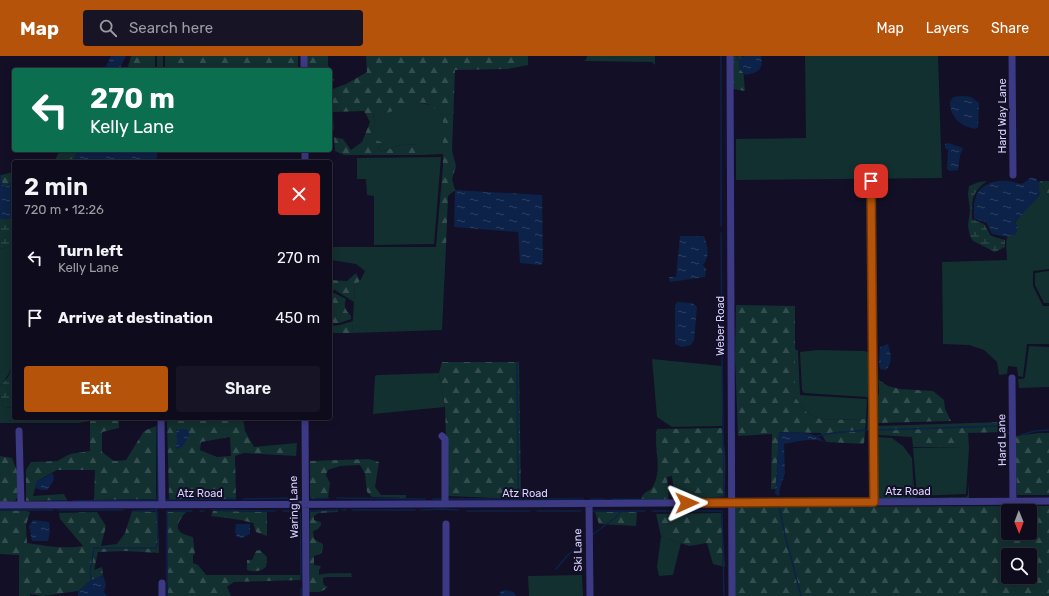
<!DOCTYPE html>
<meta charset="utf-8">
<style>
:root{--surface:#0e0b1c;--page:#171425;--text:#f1f3f6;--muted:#9b9ba3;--line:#2e2b3b;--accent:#b45309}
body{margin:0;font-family:Rubik,sans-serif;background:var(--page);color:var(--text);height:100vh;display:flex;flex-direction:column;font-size:15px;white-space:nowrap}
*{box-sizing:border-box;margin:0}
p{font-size:13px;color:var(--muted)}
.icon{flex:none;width:22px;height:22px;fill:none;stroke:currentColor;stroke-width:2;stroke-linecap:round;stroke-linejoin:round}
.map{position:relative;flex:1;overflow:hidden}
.drawer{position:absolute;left:12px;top:104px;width:320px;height:260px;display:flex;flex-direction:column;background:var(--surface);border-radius:4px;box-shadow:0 2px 10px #0003,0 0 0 1px var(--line)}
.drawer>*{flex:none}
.guide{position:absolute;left:12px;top:12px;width:320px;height:84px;border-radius:4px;box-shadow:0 2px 10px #0003,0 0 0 1px var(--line);background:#0b6e4f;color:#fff;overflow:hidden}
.needle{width:26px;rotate:179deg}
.controls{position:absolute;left:1001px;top:448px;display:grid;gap:8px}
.controls a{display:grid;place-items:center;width:36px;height:36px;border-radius:4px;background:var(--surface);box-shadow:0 2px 10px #0003,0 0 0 1px var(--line);font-size:20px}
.pin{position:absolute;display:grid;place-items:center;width:34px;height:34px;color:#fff;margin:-17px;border-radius:8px;box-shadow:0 2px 6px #0006}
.me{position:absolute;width:44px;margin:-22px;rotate:89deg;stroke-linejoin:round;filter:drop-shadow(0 0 3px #0008)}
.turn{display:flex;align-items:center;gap:14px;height:84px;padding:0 12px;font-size:18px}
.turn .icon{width:52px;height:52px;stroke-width:2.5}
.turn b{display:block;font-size:28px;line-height:34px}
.round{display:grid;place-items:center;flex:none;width:42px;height:42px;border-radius:4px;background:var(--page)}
.head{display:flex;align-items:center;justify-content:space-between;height:68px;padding:0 12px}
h1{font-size:24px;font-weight:600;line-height:30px}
.button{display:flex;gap:8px;margin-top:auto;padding:8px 12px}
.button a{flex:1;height:46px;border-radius:4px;background:var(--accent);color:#fff;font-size:16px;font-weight:600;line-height:46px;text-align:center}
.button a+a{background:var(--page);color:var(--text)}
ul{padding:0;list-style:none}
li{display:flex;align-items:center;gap:12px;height:60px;padding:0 12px}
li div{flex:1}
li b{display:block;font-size:15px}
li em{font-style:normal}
header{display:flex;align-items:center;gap:24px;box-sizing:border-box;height:56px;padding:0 20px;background:var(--accent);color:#fff}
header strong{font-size:19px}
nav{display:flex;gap:22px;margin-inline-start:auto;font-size:14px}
.search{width:280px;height:36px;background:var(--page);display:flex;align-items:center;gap:10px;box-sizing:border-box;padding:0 14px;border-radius:4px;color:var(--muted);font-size:15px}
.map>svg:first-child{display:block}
.green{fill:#12302f}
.forest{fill:url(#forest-firs);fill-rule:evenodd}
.wetland{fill:url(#wetland-marsh)}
.water{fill:url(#water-ripples)}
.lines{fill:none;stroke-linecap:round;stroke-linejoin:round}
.stream{stroke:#0c2248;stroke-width:1.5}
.minor{stroke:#3d3a85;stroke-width:7}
.route-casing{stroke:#753606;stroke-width:10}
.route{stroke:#b45309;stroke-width:7}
.labels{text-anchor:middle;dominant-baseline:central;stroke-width:4;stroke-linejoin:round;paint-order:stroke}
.street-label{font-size:11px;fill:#d9d4ff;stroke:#130f26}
</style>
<header>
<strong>Map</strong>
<div class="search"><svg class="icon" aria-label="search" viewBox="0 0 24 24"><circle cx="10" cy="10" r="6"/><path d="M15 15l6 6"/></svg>Search here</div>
<nav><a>Map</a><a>Layers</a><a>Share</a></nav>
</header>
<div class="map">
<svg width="1049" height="540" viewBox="0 0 1049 540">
<defs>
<pattern id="forest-firs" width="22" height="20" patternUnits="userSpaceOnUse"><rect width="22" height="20" fill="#12302f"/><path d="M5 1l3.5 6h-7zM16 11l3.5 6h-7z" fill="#344d4e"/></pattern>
<pattern id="wetland-marsh" width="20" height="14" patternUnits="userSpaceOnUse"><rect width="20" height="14" fill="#12302f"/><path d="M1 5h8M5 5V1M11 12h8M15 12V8" fill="none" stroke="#344d4e"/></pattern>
<pattern id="water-ripples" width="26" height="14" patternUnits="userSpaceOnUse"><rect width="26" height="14" fill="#0c2248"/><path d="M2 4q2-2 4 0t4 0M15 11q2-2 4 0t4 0" fill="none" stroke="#2f4163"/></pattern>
</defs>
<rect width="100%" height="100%" fill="#130f26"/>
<!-- green -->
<path class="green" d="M157 0H163V14H157Z
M587 0H655V9L652 6 583 5 586 4Z
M805 0H938L942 122 736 124V83L806 82Z
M418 46 433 50 443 60V98L422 99 419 89 404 88 383 95 378 93 383 87 368 84 375 67 373 57C390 57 402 50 418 46Z
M330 56 333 58 334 74H330Z
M441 101 434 188 374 189V140L367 139 366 123H357V102Z
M1040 125 1049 141V213L1033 215V230L1043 250H1049V288H1027L1023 321 1018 320 1017 311 1008 310 1007 318 999 319 997 306 984 294 969 289 943 288 942 206 1007 204C1007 199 1005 186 1007 182 1012 166 1028 152 1039 139V126Z
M14 189V275C12 282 13 288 14 295 15 309 9 319 0 330V193Z
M330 191H446L442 274 352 277 355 229 360 225 365 215 356 208 331 204 330 206Z
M1049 215V247H1044L1035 229V217Z
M1029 290 1049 291V331L1019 332 1018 323H1023L1025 321Z
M794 292 798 295 800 339 867 343 866 363 823 364 807 357 795 341Z
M818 294 865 295 876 302C879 318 880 333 875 349L868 352 869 343 867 341 804 337 802 334 800 296Z
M652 303 722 310V370L672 371 657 361Z
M439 317 445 351 373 358 375 320 377 319Z
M0 339 3 351 14 352V362H156V364L90 365 79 367H0Z
M869 374H876L878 381 892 382 903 390 912 402 913 421 911 448H874Z
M913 392H969L966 438 917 440Z
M661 480 681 487 673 519 659 520 657 511Z
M582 519 583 540H529L528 520Z"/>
<!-- forest -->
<path class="forest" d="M131 0H155V14H127Z
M165 0H298V11L280 14H165Z
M307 0H328V9L334 24 330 28V14H307Z
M366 0H528V9L508 13 455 14 452 95 456 110 452 123 455 134 448 140 446 191H436L443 110V60C419 35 412 51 386 57 382 58 377 57 373 58L375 67 369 84H376L383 87 378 93 383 95 404 88 420 89 422 99H344L335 95 334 81 343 83 351 94 362 86 370 66 364 55 334 56 330 53V34L346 28 367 16Z
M733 0H742L745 35 733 33Z
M60 94H78L73 106H54Z
M14 116V127L12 126 4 131 1 124V119Z
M1040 125H1049V141Z
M356 217 360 225 355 229 354 246 335 234 330 235V224L347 225Z
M330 237H334L346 243C343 251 346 254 351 260V263L340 267H330Z
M736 249 795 250V341L807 357 823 364 866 363 864 388 826 386 821 377 779 376 776 433H771L772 378 738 380 735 299Z
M353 265 352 277H330V270L340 269Z
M442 306H519L521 443 448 440 445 351 439 317Z
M879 324 888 330 900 333 933 335 944 344 945 353 951 365 877 367 876 368V374H867L868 352 875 349 879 337Z
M182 362H243L245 375 254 391 297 387 296 400 244 397 235 400 236 443 169 444 167 365ZM230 381 231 400 217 401 200 394 201 386Z
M90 365H119V372L102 376V396L114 405 126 404 144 375 156 370V443L94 444 95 414H57L37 425 33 440 64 438 67 444 26 445V414L31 406 57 405 70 398 90 395Z
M1006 366V376L968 377 969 392 913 391 912 381 879 379 877 370Z
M722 372C726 395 726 418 724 441L675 443 672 420 667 421 669 447 639 448C640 445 641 441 643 439 648 433 651 437 655 426 662 409 653 390 657 373Z
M1039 377H1049V439H1017L1015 380Z
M0 400 12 402 17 415V442L15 445 0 446Z
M369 403 379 406 375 431 381 439H406V442L372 441 367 436 365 418 360 409 340 410 328 414 326 419 330 427 328 442 311 443 310 440V405Z
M913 421 915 440 917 442 966 441 968 439 969 427V448H911Z
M1049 450V540H735V451ZM1008 455H1030V477H1008ZM1008 499H1030V521H1008Z
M23 454 30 456 26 469 27 487C45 490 65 493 83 490L60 463 59 457 97 456 106 470 101 490 117 488 125 477 132 455 157 456 159 497 125 495 98 496 94 514 102 511 103 519 90 525 78 535 43 540 30 538V540H19V499L0 498V455Z
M338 454V456L318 457 314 460V464L321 466V469L318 473 313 475 314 483 323 488V492L321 498 314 500V509L321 510 319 514V519C329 516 340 518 351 517L352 521H327L323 522V525L324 529 328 531C322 537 317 536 309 536 310 509 309 482 310 456Z
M213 455 267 456V480L256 476 253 467 241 464 211 460Z
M167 456H186C174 470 174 477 193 481L195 498 193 499V507L198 509 206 519H300V524L234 526 227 531 231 540H168Z
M595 456H637L636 470 599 468Z
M721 457 725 511 713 508 707 487 689 490 661 480 656 458Z
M260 494 267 501 266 511C260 516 254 516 247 514V504H252L256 495Z"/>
<!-- wetland -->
<path class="wetland" d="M987 125C971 137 972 145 972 163L984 168 991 180 1005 184V191L995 196 973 185 970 180 968 169 970 154 968 138 969 130 979 126Z
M0 163H14V189L0 193Z
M14 307V352L3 351 0 339V330L8 321Z"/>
<!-- water -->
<path class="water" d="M111 0H126L119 14H104Z
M744 0H761C764 14 758 16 746 19L739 13V5Z
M963 40 971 41 979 47 978 72 975 73C960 70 950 61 950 46L953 41Z
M948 87 963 92 962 95 960 99 958 114 950 115 947 113 948 94 945 92V88Z
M78 94H158L156 106H73Z
M0 119H1V124L4 131 12 126 14 127V163H0Z
M1030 122H1035L1039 126 1040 139 1019 162 1015 166 1018 171 1016 178 1009 180 1007 181 992 178 986 166 974 163C974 157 973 150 975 144 978 129 994 123 1008 125 1019 126 1020 132 1030 122Z
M455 134 542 139 543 205 541 209 520 207 518 176 454 171Z
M680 180H704C708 191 710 200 703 209L706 213 705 221 670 226 669 221H676Z
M677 246 692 247 697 251 694 284 691 289 682 291 675 288V250Z
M888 288C891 298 893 306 886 314L880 313 879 306 880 291Z
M184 373 188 374 189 382 187 383 182 391 177 393 175 391 178 384 177 383 176 374Z
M779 376C793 377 814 374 824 386 813 381 796 386 784 388L785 417 780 432 779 440 775 438Z
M53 417 54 424 47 434H42L35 432 37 425Z
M33 464 49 466 50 476 48 485H32L29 470Z
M236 468H250V478L242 482 237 481 235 476Z
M103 519 106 529 104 536 107 540H78V535L90 525Z
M506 534 513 536 516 540H499L501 535Z"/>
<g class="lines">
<!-- stream -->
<path class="stream" d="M721 0V170
M736 0 739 5
M721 177 722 293
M878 374 996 370 1009 377
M1021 379 1035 375 1049 374
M817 380 833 377 867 374
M337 442 425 443
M226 443H236
M243 443 300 442
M311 443 329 442
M433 443H441
M448 443H583
M591 443H604
M612 443 668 444
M157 444 158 436 157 370
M166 444 218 443
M515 444 518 443 517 306
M705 444 720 441 724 439 722 301
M51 445H67
M73 445 158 444
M779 450 785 479 801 540
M0 454H53
M58 454H123
M212 454 275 455
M342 454H346
M352 454H415
M421 454 443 453 458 454
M132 455 156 454
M200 455H204
M283 455H298L300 457 301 524
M308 455 338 454H336
M467 455H530
M537 455H581
M591 455H645
M652 455H722L724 540
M592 479 615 462 622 455
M556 513 567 500 583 486
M92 525 90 518 94 492H156L158 485 157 456H156L157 453
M301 532V540
M167 540V455H192"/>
<!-- minor -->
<path class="minor" d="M304 0V14
M730 0 732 540
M1012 0 1013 119
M305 106V94
M871 125 874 446
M1012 322 1013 446
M161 362 162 449
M305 362 306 540
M19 375 21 449
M442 380 445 383V447
M589 448 590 540
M0 449C350 448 699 448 1049 445
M446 468V540
M162 527V540"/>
</g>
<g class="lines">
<!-- route casing -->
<g class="route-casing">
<path id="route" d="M687 447 874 446 871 125"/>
</g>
<!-- route -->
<use href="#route" class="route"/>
</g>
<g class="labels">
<!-- street labels -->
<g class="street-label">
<text transform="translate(1002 60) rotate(-90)">Hard Way Lane</text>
<text transform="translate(720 270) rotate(-90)">Weber Road</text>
<text transform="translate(1002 384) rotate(-91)">Hard Lane</text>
<text x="908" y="435">Atz Road</text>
<text x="200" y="437">Atz Road</text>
<text x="525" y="437">Atz Road</text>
<text transform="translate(294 451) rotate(-91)">Waring Lane</text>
<text transform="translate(578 494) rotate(-91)">Ski Lane</text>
</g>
</g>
</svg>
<div class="controls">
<a><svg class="needle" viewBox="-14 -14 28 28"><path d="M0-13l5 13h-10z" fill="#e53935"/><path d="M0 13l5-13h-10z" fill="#9b9ba3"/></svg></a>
<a><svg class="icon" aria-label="search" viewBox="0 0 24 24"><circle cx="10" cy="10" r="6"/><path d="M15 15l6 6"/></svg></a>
</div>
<div class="pin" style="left:871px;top:125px;background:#d93025"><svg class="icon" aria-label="arrive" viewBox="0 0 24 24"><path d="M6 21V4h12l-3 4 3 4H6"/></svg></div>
<svg class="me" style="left:687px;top:447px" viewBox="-20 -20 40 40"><path d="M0-17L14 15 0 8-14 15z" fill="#b45309" stroke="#fff" stroke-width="4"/></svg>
<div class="guide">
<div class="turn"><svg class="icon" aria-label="left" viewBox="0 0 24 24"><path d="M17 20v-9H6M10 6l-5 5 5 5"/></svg><div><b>270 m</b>Kelly Lane</div></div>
</div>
<section class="drawer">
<div class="head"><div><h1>2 min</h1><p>720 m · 12:26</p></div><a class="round" style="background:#d93025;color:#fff"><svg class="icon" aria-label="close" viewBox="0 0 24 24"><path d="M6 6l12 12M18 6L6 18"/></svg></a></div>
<ul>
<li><svg class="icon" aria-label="left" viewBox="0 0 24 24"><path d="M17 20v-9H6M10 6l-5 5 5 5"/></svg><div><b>Turn left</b><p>Kelly Lane</p></div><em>270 m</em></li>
<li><svg class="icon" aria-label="arrive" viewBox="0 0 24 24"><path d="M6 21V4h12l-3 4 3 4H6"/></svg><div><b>Arrive at destination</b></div><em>450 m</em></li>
</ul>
<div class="button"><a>Exit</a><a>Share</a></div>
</section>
</div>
